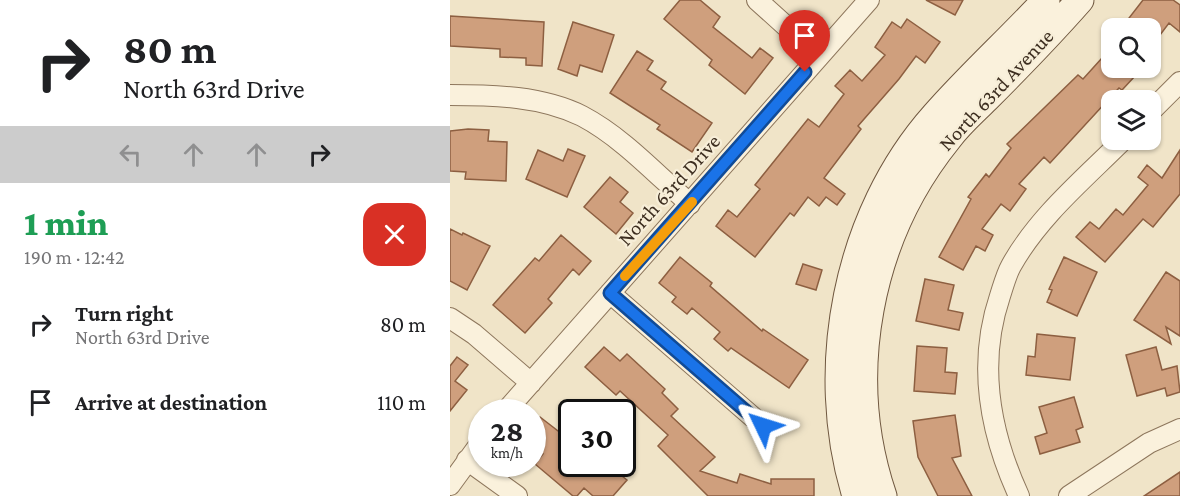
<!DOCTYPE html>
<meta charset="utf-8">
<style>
:root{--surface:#fff;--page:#f6f6f6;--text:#202124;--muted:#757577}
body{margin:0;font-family:"Crimson Pro",serif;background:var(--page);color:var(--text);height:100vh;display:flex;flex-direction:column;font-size:22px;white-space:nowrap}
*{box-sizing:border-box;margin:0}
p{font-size:20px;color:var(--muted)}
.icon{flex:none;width:33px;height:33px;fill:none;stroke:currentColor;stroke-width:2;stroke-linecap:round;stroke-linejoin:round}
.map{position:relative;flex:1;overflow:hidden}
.sheet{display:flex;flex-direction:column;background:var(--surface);width:450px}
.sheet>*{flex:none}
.top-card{background:#fff;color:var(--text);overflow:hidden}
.fabs{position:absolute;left:651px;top:18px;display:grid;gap:12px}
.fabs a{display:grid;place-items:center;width:60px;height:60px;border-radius:12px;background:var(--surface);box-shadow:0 2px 4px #0004;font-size:30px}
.speed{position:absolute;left:18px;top:399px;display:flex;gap:12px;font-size:30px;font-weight:700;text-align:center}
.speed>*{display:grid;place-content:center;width:78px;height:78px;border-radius:50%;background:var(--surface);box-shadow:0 2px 4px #0004;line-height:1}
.speed small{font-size:15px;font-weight:400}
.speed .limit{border:3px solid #111;border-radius:9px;background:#fff;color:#111}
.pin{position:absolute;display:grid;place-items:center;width:51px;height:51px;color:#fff;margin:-62px -26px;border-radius:50% 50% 50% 0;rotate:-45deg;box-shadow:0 0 6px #0007}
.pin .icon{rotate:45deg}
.me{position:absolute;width:66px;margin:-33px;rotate:311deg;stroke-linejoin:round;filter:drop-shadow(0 0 4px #0008)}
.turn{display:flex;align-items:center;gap:21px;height:126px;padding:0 24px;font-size:27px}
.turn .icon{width:78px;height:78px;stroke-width:2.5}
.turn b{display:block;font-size:42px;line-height:51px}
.lanes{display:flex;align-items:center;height:57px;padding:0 24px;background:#0003;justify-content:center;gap:30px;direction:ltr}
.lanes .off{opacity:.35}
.round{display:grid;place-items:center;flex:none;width:63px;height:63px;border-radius:18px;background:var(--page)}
.overview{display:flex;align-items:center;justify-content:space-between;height:102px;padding:0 24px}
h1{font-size:36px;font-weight:800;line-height:45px;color:#1e9e55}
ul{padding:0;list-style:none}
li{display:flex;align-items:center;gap:18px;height:78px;padding:0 24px}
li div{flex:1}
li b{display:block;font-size:22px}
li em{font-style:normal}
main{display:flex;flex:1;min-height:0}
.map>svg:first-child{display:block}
.building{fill:#cf9f7d;stroke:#8d5f41;stroke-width:1.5}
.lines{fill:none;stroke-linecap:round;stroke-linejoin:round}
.street-casing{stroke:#8d765c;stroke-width:22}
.secondary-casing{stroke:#6f573f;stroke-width:29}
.street{stroke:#faf1dc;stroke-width:20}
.secondary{stroke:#faf1dc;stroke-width:27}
.route-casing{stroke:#114b97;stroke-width:15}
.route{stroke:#1a73e8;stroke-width:10}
.slow{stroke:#f59e0b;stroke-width:10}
.labels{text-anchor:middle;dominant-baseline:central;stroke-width:4.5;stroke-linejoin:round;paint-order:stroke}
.street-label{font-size:21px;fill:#3d2e20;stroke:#f7eed8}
</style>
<main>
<section class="sheet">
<div class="top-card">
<div class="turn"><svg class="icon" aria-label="right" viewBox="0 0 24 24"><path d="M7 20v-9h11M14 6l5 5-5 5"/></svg><div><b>80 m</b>North 63rd Drive</div></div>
<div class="lanes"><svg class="icon off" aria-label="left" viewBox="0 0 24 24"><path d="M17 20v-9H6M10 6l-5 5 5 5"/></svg><svg class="icon off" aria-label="ahead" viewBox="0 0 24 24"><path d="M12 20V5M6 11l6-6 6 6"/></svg><svg class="icon off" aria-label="ahead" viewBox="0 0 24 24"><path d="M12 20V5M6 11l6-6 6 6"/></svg><svg class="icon" aria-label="right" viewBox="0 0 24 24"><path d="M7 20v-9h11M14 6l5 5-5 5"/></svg></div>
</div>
<div class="overview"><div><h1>1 min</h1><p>190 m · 12:42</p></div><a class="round" style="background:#d93025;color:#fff"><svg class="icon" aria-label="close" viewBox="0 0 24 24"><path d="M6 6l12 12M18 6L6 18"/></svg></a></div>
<ul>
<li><svg class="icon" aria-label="right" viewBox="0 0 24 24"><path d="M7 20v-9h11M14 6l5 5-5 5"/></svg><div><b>Turn right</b><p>North 63rd Drive</p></div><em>80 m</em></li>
<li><svg class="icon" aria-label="arrive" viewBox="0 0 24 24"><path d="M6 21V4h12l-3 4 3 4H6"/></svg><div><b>Arrive at destination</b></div><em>110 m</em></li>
</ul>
</section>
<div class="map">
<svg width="730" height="496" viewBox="0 0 730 496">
<rect width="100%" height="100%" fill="#f0e4c8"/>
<!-- building -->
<path class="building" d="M230 0H250L270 17 263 27 302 58 310 48 323 58 295 94 259 65 262 60 214 19Z
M476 0H513L505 15Z
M693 0H723L730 5V32L719 23 707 39 700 34V28H693L679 18Z
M0 16 94 22 92 66 76 65V58L50 57V49L0 46Z
M457 19 490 42 475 63 466 56 449 79 408 126 411 129 374 178 395 194 387 205 376 197 369 206 358 197 344 216 340 213 305 257 266 226 278 210 287 217 310 189 305 185 358 119 369 127 394 94 385 86 400 70 412 81 435 55 425 47 442 22 451 28Z
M123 22 164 35 152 72 130 65 127 76 108 69Z
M662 47V68H676L685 76 672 90 669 88 600 163 594 157 569 184 576 189 560 211 551 204 532 229 543 235 535 251 526 246 513 270 489 257 521 199 518 197 536 174 539 177 561 148 557 144 628 75 633 79Z
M187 51 203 61 197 70 216 82 211 89 262 123 242 152 207 129 210 125 160 93Z
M18 129 39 130 38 141 57 142 56 181 15 179 16 172 0 171V131Z
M118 149 135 156 117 197 76 179 88 150 113 161Z
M730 150V194L703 227 693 219 655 262 626 237 640 222 649 229 666 209 673 215 698 185 688 177 697 165 712 178Z
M160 177 178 192 170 202 183 213 166 234 134 207Z
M0 229 12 235 13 233 40 246 17 290 0 281Z
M111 235 141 261 129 275 123 269 98 299 102 303 75 333 43 305 85 258 89 261Z
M230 257 262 283 260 286 312 331 313 329 358 360 339 388 281 348 278 351 264 339 270 332 242 308 237 314 222 302 226 297 209 283Z
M614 257 647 272 627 316 597 302 602 290 599 289Z
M353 264 372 270 366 290 346 284Z
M716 272 730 281V336L716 327 721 344 684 320Z
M475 279 504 285 498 310 513 313 509 330 466 321Z
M587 334 625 338 620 380 576 375 578 356 585 357Z
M467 346 497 348 495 372 507 373 505 394 464 391Z
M154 347 170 361 177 354 215 389 212 393 228 409 221 416 265 457 250 471 287 483 290 474 321 484V479H364V496H258L208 446 218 435 170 391 166 395 135 367Z
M706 347 712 370 727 366 730 392 717 396 715 388 687 396 676 355Z
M7 357 18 365 5 381 17 390 0 411V366Z
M624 397 633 427 626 430 630 442 590 454 585 437 597 433 589 407Z
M505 415 511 456 502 458 522 496H488L468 457 463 421Z
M90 417 112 434 122 423V464H157L177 480 163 496H143L134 488 127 496H123L85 464 93 454 82 446V426Z
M730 472V496H694Z"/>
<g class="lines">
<!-- street casing -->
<g class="street-casing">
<path id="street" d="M307 0 369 56
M0 95C44 95 92 96 132 116 172 137 206 174 240 204
M700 112 730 82
M160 293 313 426
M0 318 24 334 81 383
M55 412 419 0
M17 460 67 496
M0 485 32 441
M569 496C540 433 527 364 550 296 553 287 556 275 561 266 588 217 634 179 673 140
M619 496 699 443 730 429"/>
</g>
<!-- secondary casing -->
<g class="secondary-casing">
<path id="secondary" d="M406 496C367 369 396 215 485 115 520 75 560 39 596 0
M433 496C392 375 418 238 498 139 509 124 523 112 536 99 568 67 600 34 630 0"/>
</g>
<!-- street -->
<use href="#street" class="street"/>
<!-- secondary -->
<use href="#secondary" class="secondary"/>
</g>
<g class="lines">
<!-- route casing -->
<g class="route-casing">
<path id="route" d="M313 426 160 293 355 72"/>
</g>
<!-- route -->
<use href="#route" class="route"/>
<!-- slow -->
<path class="slow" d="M175 276 242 202"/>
</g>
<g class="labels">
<!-- street labels -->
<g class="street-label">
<text transform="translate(546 90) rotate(-47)">North 63rd Avenue</text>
<text transform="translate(219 190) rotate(-48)">North 63rd Drive</text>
</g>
</g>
</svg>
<div class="fabs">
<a><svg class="icon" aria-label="search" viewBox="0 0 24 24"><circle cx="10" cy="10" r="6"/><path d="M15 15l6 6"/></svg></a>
<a><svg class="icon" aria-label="layers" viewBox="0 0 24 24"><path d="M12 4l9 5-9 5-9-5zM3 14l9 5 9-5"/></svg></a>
</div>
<div class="speed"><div>28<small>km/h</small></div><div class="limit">30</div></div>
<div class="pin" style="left:355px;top:72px;background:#d93025"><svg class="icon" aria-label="arrive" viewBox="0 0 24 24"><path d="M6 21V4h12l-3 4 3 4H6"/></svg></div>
<svg class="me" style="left:313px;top:426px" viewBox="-20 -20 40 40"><path d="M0-17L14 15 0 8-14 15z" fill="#1a73e8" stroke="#fff" stroke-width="4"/></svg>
</div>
</main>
